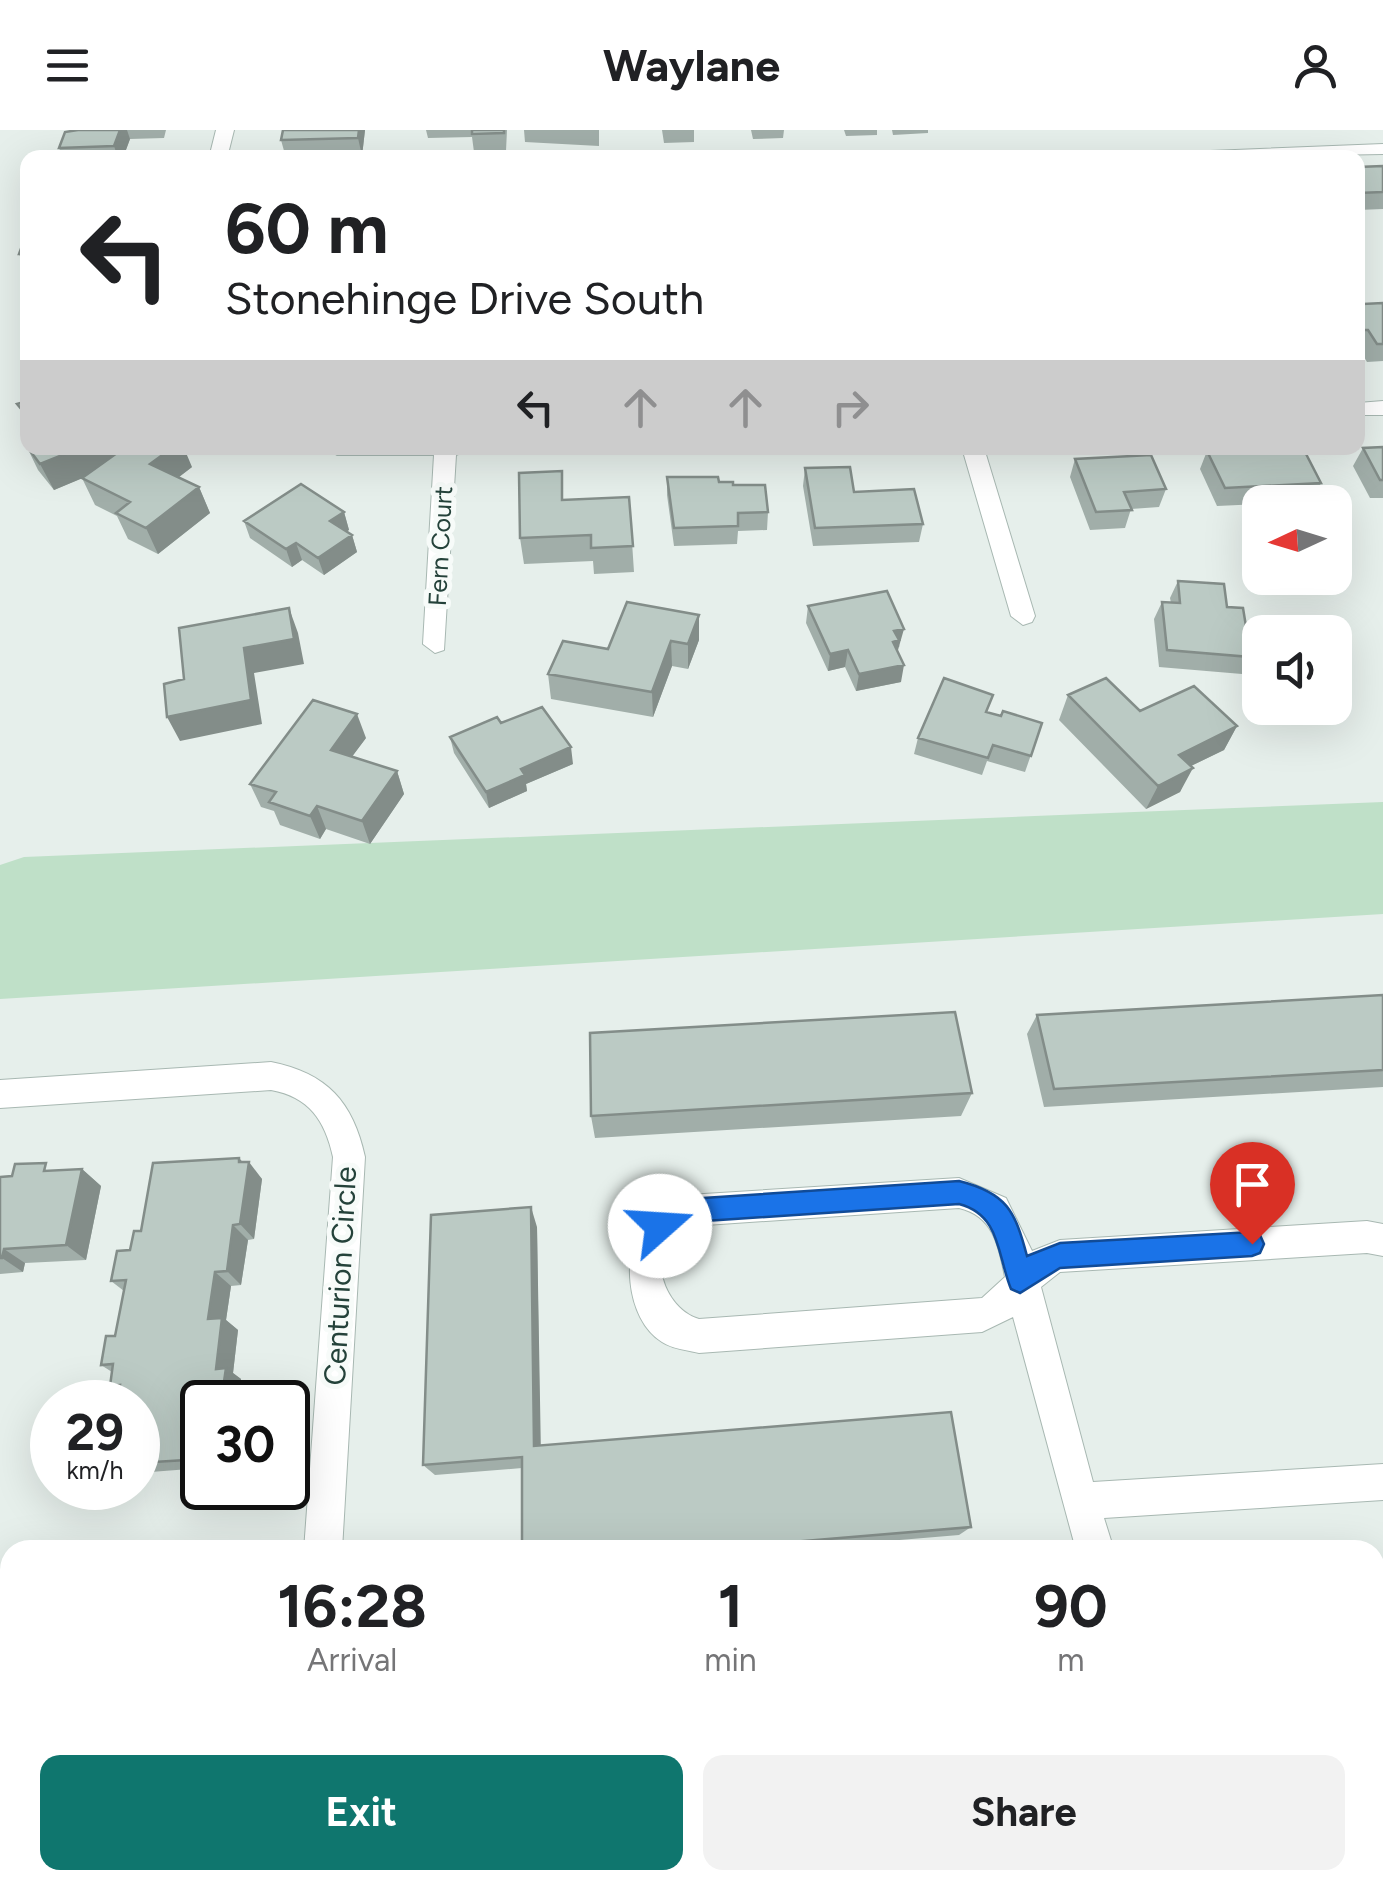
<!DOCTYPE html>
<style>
:root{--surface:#fff;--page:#f2f2f2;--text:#202124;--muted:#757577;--accent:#0f766e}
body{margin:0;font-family:Figtree,sans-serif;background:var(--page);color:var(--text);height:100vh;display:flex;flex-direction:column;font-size:38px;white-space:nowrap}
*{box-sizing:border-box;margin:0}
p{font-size:32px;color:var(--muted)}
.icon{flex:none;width:55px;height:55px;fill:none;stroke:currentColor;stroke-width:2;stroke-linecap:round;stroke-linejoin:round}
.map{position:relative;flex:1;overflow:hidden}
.side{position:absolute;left:0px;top:1410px;width:1385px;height:350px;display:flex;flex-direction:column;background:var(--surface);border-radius:30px 30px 0 0;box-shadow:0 10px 40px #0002}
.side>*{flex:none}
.guide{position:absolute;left:20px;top:20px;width:1345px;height:305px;border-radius:20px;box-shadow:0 10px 40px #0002;background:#fff;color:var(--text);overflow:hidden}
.needle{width:65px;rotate:266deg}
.buttons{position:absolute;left:1242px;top:355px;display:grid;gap:20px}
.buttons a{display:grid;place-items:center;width:110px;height:110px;border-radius:20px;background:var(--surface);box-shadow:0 10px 40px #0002;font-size:50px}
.speed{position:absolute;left:30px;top:1250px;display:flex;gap:20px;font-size:50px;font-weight:700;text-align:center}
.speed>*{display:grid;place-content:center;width:130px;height:130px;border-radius:50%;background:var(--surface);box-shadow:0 10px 40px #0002;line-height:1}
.speed small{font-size:25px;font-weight:400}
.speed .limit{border:5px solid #111;border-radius:15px;background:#fff;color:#111}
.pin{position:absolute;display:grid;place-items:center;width:85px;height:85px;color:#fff;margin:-102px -42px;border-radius:50% 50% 50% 0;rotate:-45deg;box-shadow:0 0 10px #0007}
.pin .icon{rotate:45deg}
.me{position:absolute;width:110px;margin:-55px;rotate:71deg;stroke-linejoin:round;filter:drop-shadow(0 0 8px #0008)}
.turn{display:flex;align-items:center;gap:35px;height:210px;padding:0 40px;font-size:45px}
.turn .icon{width:130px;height:130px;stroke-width:2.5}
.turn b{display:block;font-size:70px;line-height:85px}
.lanes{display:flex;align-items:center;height:95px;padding:0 40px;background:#0003;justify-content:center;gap:50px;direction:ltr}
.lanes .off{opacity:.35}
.eta{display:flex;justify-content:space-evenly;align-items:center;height:170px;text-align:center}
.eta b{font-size:60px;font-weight:700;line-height:70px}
.primary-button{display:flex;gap:20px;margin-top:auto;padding:20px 40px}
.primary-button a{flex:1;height:115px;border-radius:20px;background:var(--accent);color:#fff;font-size:40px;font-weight:700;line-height:115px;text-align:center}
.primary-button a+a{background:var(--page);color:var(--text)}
header{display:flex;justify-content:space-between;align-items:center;height:130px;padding:0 40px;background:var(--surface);font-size:45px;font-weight:700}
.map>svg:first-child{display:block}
.green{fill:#bfe0c8}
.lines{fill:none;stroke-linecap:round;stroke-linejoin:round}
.minor-casing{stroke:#a8b8b2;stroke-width:2}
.minor{fill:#fff;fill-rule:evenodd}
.wall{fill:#a1aea9}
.shaded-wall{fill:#838d89}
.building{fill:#bbcac4;stroke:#838d89;stroke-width:2.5}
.route{fill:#1a73e8;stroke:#114b97;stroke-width:2.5}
.labels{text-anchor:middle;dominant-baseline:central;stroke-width:10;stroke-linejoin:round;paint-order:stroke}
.far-street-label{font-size:25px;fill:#24423a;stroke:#f7fbf9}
.street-label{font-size:30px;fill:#24423a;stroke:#f7fbf9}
</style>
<header><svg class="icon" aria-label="menu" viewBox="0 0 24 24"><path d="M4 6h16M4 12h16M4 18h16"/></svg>Waylane<svg class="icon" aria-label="person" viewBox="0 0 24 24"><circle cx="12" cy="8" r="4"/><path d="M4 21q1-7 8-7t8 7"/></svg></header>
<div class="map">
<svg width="1383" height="1760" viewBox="0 0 1383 1760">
<rect width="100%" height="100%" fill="#e6efeb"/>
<!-- green -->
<path class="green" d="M1383 672V784L0 869V735L24 727Z"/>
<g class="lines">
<!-- minor casing -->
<g class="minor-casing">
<path id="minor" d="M216 0H234L227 28H209Z
M1383 14V24L1152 28 1161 23Z
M1383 271V285H1358V273Z
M326 318H473L456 325 444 520 435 523 423 514 434 325H337Z
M962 318H984L1035 486 1032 492 1023 495 1011 486Z
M271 932C327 943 353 972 365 1027L342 1420H304L333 1027C325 990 309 967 271 960L0 978V950Z
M959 1048 1006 1068 1032 1121 1060 1110 1367 1091 1383 1094V1126L1367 1123 1060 1142 1041 1157 1093 1352 1383 1334V1370L1104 1388 1114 1420H1076L1013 1187 982 1202 699 1223C687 1220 672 1219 662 1212 625 1189 620 1119 647 1086 655 1077 676 1070 688 1065ZM959 1078C994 1086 999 1117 1005 1147L982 1168 699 1189C670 1181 648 1136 670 1109 674 1103 685 1100 691 1096Z
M10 1713V1750H22L0 1756V1714Z
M44 1750H86L85 1760H43Z
M1173 1750H1215L1218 1760H1176Z"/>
</g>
<!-- minor -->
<use href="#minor" class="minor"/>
</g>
<!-- wall -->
<path class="wall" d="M78 0H166L164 8 130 9 124 25 148 24 149 28H63L59 18Z
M283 0H365L362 26 286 28 281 10Z
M426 0H507L506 21 474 22 472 7 428 8Z
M524 0H599V16L525 12Z
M662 0H694V12L664 13Z
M751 0H784L783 8 753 9Z
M844 0H877V5L846 6Z
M892 0H928V3L893 5Z
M1383 36V79L1358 80V37Z
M28 105 27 142 19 124Z
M1358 166 1363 174 1383 173V231L1367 232 1359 218H1358Z
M25 313 28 318H112L115 324 192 337 179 347 199 357 210 383 158 424 128 409 117 386 95 375 82 348 54 360 38 340Z
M1383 317V368H1370L1353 336 1363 318Z
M1207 321 1321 353 1312 371 1260 372V374L1217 376 1200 339Z
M1075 329 1166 359 1159 377 1131 379 1125 398 1090 400 1070 347Z
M805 338 923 394 919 412 813 416 803 356Z
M667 347 719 352 733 355 768 382 767 400 738 401 737 414 674 416 667 365Z
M629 367 634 442 594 444 593 431 524 434 520 408 565 370Z
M344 382 349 400 347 401 352 405 357 422 324 445 302 430 292 437 250 408 244 391Z
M1178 451 1227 477 1251 527 1242 544 1159 537 1154 489 1162 472 1171 473 1170 468Z
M808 476 900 516 898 517 897 521 901 552 856 561 845 537 828 541 806 493Z
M699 485V510L688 539 672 536 653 587 551 569 548 544 608 519Z
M1068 565 1140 581 1237 596 1224 620 1191 636 1180 662 1146 679 1059 590Z
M1001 586 1042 593 1025 642 987 631 982 645 914 624 918 608Z
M501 593 573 634 526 654 527 661 489 678 454 623 450 607Z
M366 608 352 626 397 641 404 664 370 714 326 699 320 709 280 695 274 681 261 677 250 654Z
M1383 865V957L1044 977 1027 904 1037 885Z
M972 963 961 986 595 1008 591 986Z
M243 1032 262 1049 254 1109 248 1110 241 1155 231 1156 226 1190 238 1200 233 1243 241 1249 238 1272H202V1338L138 1343V1272L110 1256 112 1242 101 1235 115 1206 124 1161 111 1151 130 1120Z
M82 1039 101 1056 86 1130 25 1133 23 1142 0 1144V1047Z
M537 1097 540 1315 971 1397 959 1405 781 1420H522V1338L435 1345 423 1335Z"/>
<!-- shaded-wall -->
<path class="shaded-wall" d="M120 0H127L130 9 123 28H118L114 16Z
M359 0H365L362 26 358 8Z
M80 318H112L119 333 54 360 40 334Z
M172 318H184L192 337 162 360 150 334Z
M199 357 210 383 158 424 146 398Z
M344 382 349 400 336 408 330 391Z
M352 405 357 422 324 445 318 428Z
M296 413 302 430 292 437 286 419Z
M289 478 298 503 304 534 254 543 262 594 180 611 167 587Z
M699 485V510L688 539V514Z
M904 499 896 527 890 529 894 501Z
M671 511 672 536 653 587 652 562Z
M848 520 845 537 828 541 830 524Z
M904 535 901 552 856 561 859 544Z
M357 584 366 608 340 643 331 620Z
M1237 596 1224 620 1166 648 1179 625Z
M571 617 573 634 526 654 527 661 489 678 486 662 521 639Z
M1193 638 1180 662 1146 679 1158 656Z
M397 641 404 664 370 714 362 691Z
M317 676 326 699 320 709 310 686Z
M239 1028 248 1038 249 1032 262 1049 254 1109 240 1094Z
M82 1039 101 1056 86 1130 66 1115Z
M531 1077 537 1097 541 1327 534 1316Z
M233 1095 248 1110 241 1155 227 1141Z
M4 1119 25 1133 23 1142 2 1128Z
M215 1142 231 1156 226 1190 238 1200 233 1243 241 1249 238 1272H221L208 1189Z
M534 1750H540L541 1760H534Z"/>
<!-- building -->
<path class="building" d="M78 0H120L114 16 59 18 65 2Z
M283 0H359L358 8 281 10Z
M472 0H504V3L472 4Z
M148 24 146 28H85V27Z
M1383 36V62L1358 63V37Z
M26 105H28V124H19Z
M1358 166 1363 174 1383 173V214H1377L1368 200H1358Z
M28 271V287L17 274Z
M1383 317V350H1380L1363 318Z
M28 318H80L40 334Z
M124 318H172L150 334 199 357 146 398 116 383 130 372 82 348Z
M1304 320 1321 353 1225 358 1207 321Z
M1151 325 1166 359 1124 362 1132 380 1096 382 1075 329Z
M850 337 854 362 914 359 923 394 815 398 805 338Z
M562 341V370L629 367 633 416 591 418V405L520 408 519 343Z
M667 347H718L719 352H733V355H765L768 382 738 383V396L674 398Z
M301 354 344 382 330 391 352 405 318 428 296 413 286 419 244 391Z
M1178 451 1224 454 1227 477 1243 478 1251 527 1167 520 1162 472 1180 473Z
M887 461 904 499 894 501 899 510 893 512 904 535 859 544 848 520 830 524 808 476Z
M627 472 699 485 688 514 671 511 652 562 548 544 563 511 608 519Z
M289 478 294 509 244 518 251 570 167 587 164 554 184 549 179 498Z
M944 548 993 565 986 582 1001 586 1003 581 1042 593 1031 626 993 615 988 628 918 608Z
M1106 548 1140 581 1194 556 1237 596 1179 625 1193 638 1158 656 1068 565Z
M313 570 357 584 331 620 397 641 362 691 317 676 310 686 269 672 276 662 250 654Z
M542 577 571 617 521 639 525 645 486 662 450 607 497 587 501 593Z
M1383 865V940L1054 959 1037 885Z
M955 882 972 963 591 986 590 903Z
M239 1028V1032H249L240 1094 233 1095 227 1141 215 1142 208 1189 222 1188 216 1239 226 1238 221 1272H202V1329L138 1333V1272H117L120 1255 110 1256 113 1234 101 1235 106 1206H115L126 1150 111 1151 117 1121 130 1120 134 1101H141L153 1033Z
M46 1033 44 1041 82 1039 66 1115 4 1119 2 1128H0V1047L12 1046 15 1034Z
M531 1077 534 1316 951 1282 971 1397 698 1420H522V1327L423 1335 431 1085Z
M10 1468V1583L0 1584V1469Z
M1383 1477V1609L1375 1610V1478Z
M430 1750H534V1760H430Z"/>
<!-- route -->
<path class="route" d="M959 1051C1007 1063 1015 1081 1027 1126L1060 1113 1252 1102 1260 1105 1264 1114 1260 1123 1252 1126 1060 1138 1020 1163 1011 1159C997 1125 1001 1085 959 1074L690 1092 660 1107 651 1104 647 1096 651 1087 688 1069Z"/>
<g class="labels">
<!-- far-street labels -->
<g class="far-street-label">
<text transform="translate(440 416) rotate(-87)">Fern Court</text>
</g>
<!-- street labels -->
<g class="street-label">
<text transform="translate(340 1146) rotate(-87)">Centurion Circle</text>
</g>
</g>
</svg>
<div class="buttons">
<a><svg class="needle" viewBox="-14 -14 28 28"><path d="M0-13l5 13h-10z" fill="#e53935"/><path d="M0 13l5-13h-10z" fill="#757577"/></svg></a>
<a><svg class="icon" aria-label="sound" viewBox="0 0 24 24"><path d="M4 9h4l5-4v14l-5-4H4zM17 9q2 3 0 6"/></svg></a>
</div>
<div class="speed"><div>29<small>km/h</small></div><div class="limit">30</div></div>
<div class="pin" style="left:1252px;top:1114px;background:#d93025"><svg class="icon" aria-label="arrive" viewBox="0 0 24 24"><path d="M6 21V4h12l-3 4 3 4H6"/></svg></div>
<svg class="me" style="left:660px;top:1096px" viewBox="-20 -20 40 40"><circle r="19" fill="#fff"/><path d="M0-13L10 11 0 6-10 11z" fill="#1a73e8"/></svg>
<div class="guide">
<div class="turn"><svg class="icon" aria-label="left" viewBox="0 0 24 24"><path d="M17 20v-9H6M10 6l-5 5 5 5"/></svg><div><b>60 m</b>Stonehinge Drive South</div></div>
<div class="lanes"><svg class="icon" aria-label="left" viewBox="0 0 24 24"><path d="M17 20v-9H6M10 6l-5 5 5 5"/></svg><svg class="icon off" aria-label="ahead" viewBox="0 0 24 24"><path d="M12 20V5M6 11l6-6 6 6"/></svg><svg class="icon off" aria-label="ahead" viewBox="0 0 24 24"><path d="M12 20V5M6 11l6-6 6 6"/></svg><svg class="icon off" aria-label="right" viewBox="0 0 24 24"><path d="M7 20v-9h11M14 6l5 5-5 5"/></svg></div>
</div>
<section class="side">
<div class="eta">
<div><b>16:28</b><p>Arrival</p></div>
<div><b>1</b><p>min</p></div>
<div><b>90</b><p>m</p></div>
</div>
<div class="primary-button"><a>Exit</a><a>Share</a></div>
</section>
</div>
